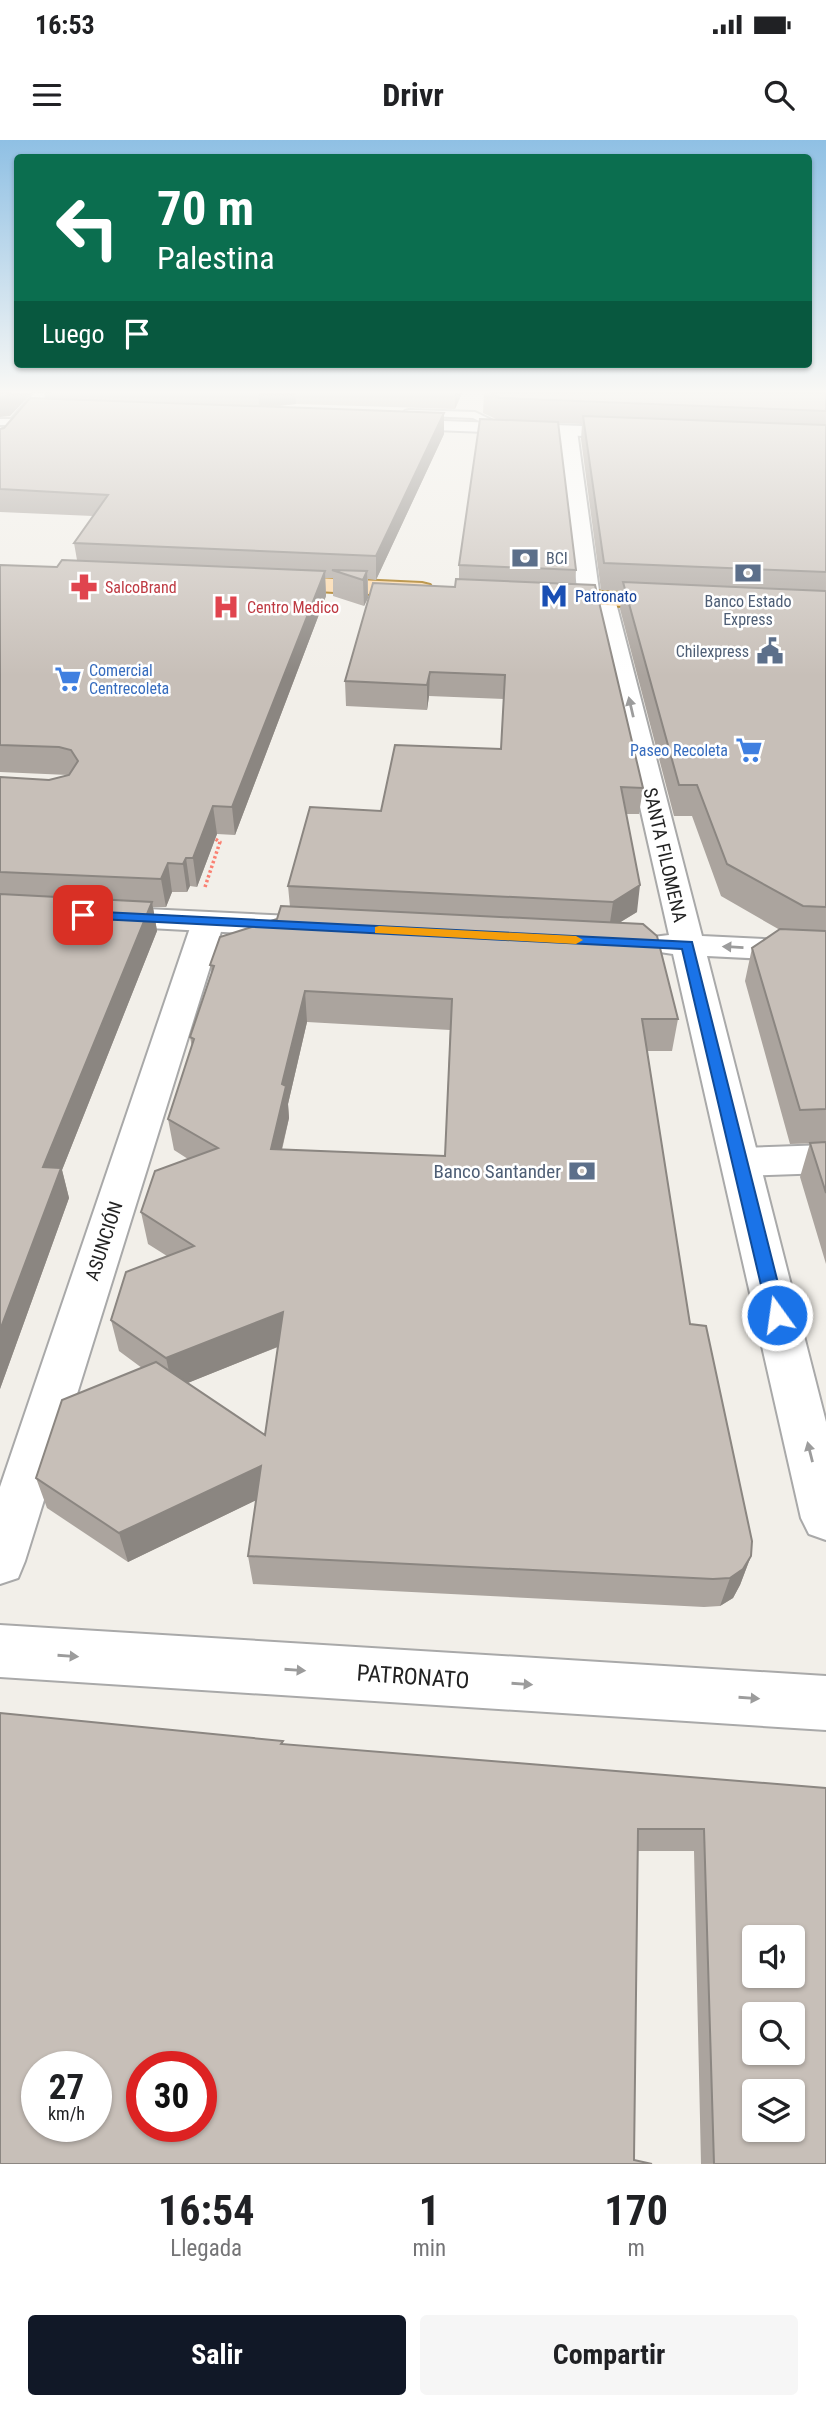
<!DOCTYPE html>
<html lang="es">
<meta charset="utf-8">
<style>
:root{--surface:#fff;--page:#f6f6f6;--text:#202124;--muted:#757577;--accent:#111827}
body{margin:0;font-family:"Roboto Condensed",sans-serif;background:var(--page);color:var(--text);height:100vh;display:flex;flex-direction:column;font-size:26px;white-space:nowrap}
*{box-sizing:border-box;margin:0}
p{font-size:23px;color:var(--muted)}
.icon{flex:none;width:38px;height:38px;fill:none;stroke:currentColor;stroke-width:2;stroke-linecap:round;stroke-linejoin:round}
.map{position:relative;height:2024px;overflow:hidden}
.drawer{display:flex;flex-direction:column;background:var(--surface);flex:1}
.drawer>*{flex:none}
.guide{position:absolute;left:14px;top:14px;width:798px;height:214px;border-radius:7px;box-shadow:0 2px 5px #0004;background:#0b6e4f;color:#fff;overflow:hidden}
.tools{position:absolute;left:742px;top:1785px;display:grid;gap:14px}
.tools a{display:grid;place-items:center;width:63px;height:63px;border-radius:7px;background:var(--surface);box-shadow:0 2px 5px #0004;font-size:35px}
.speed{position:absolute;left:21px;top:1911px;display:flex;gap:14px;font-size:35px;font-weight:700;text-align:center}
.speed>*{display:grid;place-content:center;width:91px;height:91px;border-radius:50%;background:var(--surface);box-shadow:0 2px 5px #0004;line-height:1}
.speed small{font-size:18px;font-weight:400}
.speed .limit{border:10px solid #d22;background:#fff;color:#111}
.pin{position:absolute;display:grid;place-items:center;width:60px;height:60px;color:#fff;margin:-30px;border-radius:14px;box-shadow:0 4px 10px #0006}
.me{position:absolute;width:77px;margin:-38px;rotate:346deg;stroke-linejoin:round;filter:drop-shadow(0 0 5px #0008)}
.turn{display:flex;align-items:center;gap:24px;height:147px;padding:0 28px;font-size:32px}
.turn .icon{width:91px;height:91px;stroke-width:2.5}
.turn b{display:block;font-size:49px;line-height:60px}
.then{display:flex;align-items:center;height:66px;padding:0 28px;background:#0003;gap:14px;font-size:26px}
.eta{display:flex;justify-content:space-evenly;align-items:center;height:119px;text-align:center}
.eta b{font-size:42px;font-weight:700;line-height:49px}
.primary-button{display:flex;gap:14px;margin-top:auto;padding:14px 28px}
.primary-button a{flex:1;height:80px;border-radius:7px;background:var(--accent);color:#fff;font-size:28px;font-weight:700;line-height:80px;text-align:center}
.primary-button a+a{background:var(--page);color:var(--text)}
.status{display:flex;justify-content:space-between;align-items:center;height:49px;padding:0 35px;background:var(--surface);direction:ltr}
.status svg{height:19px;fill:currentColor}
header{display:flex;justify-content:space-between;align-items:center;height:91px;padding:0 28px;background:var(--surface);font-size:32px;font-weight:700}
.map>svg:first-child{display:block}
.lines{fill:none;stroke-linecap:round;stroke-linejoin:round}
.service-casing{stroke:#a9a9a9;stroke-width:4}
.pedestrian-casing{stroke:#a9a9a9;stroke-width:4}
.minor-casing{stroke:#a9a9a9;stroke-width:4}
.primary-casing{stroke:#a06b00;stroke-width:4}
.path{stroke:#fa8072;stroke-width:3.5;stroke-dasharray:2.5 2.5;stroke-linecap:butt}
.service{fill:#fff;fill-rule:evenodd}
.pedestrian{fill:#fff;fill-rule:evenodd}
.minor{fill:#fff;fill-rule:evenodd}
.primary{fill:#fcd6a4;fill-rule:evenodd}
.wall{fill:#aba49e;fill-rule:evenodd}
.shaded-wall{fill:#8b8681}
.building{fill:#c7bfb8;stroke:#8b8681;stroke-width:2;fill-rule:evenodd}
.oneway{fill:#9c9c9c}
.route{fill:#1a73e8;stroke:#114b97;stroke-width:2}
.slow{fill:#f59e0b}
.labels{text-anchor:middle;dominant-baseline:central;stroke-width:5;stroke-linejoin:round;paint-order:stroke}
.far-service-label{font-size:16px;fill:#4e5e75;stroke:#fff;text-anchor:start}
.far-health-label{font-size:16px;fill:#be3a42;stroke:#fff;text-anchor:start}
.far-transit-label{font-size:16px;fill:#164399;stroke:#fff;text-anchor:start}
.far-shop-label{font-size:16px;fill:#366cbe;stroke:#fff;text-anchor:start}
.street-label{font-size:19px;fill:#222;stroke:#fff}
.service-label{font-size:19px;fill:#4e5e75;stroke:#fff;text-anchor:end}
.near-street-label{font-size:23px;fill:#222;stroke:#fff}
</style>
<div class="status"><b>16:53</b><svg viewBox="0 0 49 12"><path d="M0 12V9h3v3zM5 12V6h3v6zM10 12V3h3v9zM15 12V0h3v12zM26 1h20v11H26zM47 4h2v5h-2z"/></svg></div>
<header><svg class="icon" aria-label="menu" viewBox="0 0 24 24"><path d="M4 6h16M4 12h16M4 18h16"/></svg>Drivr<svg class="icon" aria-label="search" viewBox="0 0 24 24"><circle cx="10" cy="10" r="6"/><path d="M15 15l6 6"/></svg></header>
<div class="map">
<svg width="826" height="2024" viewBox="0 0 826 2024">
<rect width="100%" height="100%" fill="#f2efe9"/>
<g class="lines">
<!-- service casing -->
<g class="service-casing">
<path id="service" d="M409 270 475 272 508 288 498 290 473 278 405 275V271Z
M0 279H18L24 282 18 285H0Z"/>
</g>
<!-- pedestrian casing -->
<g class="pedestrian-casing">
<path id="pedestrian" d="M568 286 577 291 600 458 597 463H581L578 458 559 291Z
M208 772 219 775 224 782 25 1421 18 1438 0 1444V1347L192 782 197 775Z
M826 1005V1033L740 1036 726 1032 721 1022 726 1012 740 1008Z"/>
</g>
<!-- minor casing -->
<g class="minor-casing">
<path id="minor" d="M34 253H51L6 307 0 308V292Z
M391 279 635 288 644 293 635 298 385 288 382 284 385 280Z
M604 452 612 454 615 459 702 796 826 802V822L707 816 826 1282V1400L809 1394 801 1378 673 814 653 811 648 804 653 797 669 795 593 459 596 454Z
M0 762 314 777 325 780 330 787 325 794 314 797 0 780Z
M0 1485 826 1536V1590L0 1537Z"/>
</g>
<!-- primary casing -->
<g class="primary-casing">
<path id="primary" d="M272 436 422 443 430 445 433 450 430 455 422 457 264 448 261 443 264 438Z
M545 449 674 455 682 457 685 462 682 467 674 469 537 461 534 456 537 451Z"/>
</g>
<!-- path -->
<path class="path" d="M205 747 220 702 212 697"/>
<!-- service -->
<use href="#service" class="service"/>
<!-- pedestrian -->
<use href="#pedestrian" class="pedestrian"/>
<!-- minor -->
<use href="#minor" class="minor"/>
<!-- primary -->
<use href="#primary" class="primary"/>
</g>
<!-- wall -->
<path class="wall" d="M44 253H462L455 269 296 264 273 267 444 294 376 440 368 439V458L364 466 333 456V438H325L326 456 235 695 217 694 197 747 190 746 187 752H172L166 767H153L157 791 62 1030 69 1058 0 1249V637L49 640 68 635 0 632V425L57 427 77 420 74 403 93 376 0 372V289L4 288 45 258Z
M484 253H826V1124L800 1037 810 1003H821L790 1004 745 841 752 808 780 790 721 756 692 676H674L620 469 622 451 601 450 581 299 582 284 558 283 576 430 575 444 643 648 639 674H626L637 772 619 783 678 879 672 911H647L690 1184 751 1416 740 1445 733 1458 720 1466 704 1467 253 1444 248 1416 256 1360 128 1422 47 1368 36 1338 142 1228 119 1211 111 1180 167 1116 148 1104 141 1072 188 1019 174 1010 168 979 192 907 190 897 212 833 210 825 277 779 290 767 288 746 381 671 501 609 504 559 429 556 427 570 346 566 345 541 455 447 459 439V425L498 280 483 273ZM307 882 450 890 445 1016 282 1010 289 978 288 964ZM278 1207 265 1295 187 1243 255 1216Z
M284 1605 826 1648V2024H701L694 1711H638L0 2024Z"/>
<!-- shaded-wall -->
<path class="shaded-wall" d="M9 253H32L10 276 0 277V257Z
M258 253H295L296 264 274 266 260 272Z
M455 253H462L455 269Z
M444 273V294L376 440V416Z
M325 431 326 456 235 695 232 667Z
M367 431 368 458 364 466 363 440Z
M430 532 429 556 427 570V545Z
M213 666 217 694 197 747 193 718Z
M186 718 190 746 187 752 183 724Z
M168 723 172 752 166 767 161 739Z
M640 745 637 772 609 789 613 762Z
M152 762 157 791 62 1030 69 1058 0 1249V1190L43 1027Z
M305 851 307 882 288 964 289 978 274 1041 271 1009 282 944Z
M283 1172 287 1203 173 1249 166 1218Z
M261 1326 265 1356 128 1422 119 1393Z
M751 1416 740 1445 733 1458 720 1466 730 1438Z"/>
<!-- building -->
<path class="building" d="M0 253H9L6 256 0 257Z
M489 253H826V271L500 258Z
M30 258 444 273 376 416 74 403 108 355 0 349V289L4 288Z
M583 276 826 285V432L604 423Z
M480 279 558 282 576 430 459 425Z
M62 420 325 431 232 667 213 666 193 718H186L183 724 168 723 161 739 0 732V637L49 640 69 635 78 621 71 610 59 607 0 605V425L57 427Z
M332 430 367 431 363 440Z
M456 439 595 445 643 648 621 647 640 745 613 762 288 746 310 667 381 671 395 605 501 609 505 535 430 532 427 545 345 541 373 443 455 447Z
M623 442 826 451V767L803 766 727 724 697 645H679Z
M0 754 152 762 43 1027 61 1028 0 1190Z
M281 766 643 784 657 796 678 879H642L690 1184 706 1186 752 1401 751 1416 743 1429 730 1438 713 1439 248 1416 261 1326 119 1393 36 1338 62 1260 156 1222 265 1295 283 1172 166 1218 111 1180 126 1132 194 1106 141 1072 155 1031 218 1008 168 979 194 899 190 897 214 826 210 825 220 797 277 779ZM305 851 452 859 445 1016 271 1009 286 946 282 944Z
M780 789 826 791V969L800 970 752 808Z
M826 1002V1053L810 1003Z
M0 1573 283 1601 281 1604 826 1648V2024H714L704 1689H638L634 2020 652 2024H0ZM754 1797H793V1836H754ZM754 1874H793V1913H754ZM37 1927H96V1986H37ZM142 1927H201V1986H142ZM754 1951H793V1990H754Z"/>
<!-- one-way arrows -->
<defs><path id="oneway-solid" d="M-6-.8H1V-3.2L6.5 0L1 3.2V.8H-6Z" transform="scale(1.75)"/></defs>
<g class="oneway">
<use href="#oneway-solid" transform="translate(631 567) rotate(-103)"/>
<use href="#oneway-solid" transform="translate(733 807) rotate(-177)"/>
<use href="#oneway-solid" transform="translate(810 1312) rotate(-104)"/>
<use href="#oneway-solid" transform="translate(68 1516) rotate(4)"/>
<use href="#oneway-solid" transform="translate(295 1530) rotate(4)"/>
<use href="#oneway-solid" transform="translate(522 1544) rotate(4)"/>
<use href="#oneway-solid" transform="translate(749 1558) rotate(4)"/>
</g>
<!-- sky -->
<linearGradient id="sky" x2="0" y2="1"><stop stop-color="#8fc0e4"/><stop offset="0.47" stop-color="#f9f8f5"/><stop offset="1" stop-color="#f9f8f5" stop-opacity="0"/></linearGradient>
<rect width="826" height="536" fill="url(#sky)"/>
<!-- route -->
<path class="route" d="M83 771 692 802 786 1175 783 1180H771L768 1175 682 809 79 778 77 775Z"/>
<!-- slow -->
<path class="slow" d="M379 786 576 796 583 800 576 804 375 793V787Z"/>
<!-- icons -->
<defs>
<g id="bank-bare" transform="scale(2.1)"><path d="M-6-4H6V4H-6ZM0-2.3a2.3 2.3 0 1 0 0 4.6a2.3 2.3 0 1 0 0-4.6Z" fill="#5c6f8a" stroke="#fff" stroke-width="2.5" paint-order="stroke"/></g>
<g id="pharmacy-bare" transform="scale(2.1)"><path d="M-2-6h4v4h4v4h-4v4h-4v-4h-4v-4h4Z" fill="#e0444e" stroke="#fff" stroke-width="2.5" paint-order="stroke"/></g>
<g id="metro-bare" transform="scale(2.1)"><path d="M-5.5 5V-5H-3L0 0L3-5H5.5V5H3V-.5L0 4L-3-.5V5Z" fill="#1a4fb4" stroke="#fff" stroke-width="2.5" paint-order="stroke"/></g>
<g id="hospital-bare" transform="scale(2.1)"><path d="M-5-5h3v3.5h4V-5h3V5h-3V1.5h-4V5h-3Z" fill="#e0444e" stroke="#fff" stroke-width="2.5" paint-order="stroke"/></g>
<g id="civic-bare" transform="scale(2.1)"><path d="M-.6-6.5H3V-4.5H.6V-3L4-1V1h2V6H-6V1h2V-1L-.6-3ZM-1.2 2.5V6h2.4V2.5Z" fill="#5c6f8a" stroke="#fff" stroke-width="2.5" paint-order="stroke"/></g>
<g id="supermarket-bare" transform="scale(2.1)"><path d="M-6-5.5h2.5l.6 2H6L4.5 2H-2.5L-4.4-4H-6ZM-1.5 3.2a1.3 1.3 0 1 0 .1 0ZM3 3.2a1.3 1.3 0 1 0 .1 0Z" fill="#3f7fe0" stroke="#fff" stroke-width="2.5" paint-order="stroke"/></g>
</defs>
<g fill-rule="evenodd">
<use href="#bank-bare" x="525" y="418"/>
<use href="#bank-bare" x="748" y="433"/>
<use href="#pharmacy-bare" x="84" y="447"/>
<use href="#metro-bare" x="554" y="456"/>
<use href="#hospital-bare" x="226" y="467"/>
<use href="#civic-bare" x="770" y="511"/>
<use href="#supermarket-bare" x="68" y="539"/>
<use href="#supermarket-bare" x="749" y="610"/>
<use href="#bank-bare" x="582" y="1031"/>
</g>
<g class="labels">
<!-- far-service labels -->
<g class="far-service-label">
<text x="546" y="418">BCI</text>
<text x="748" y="461" text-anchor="middle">Banco Estado<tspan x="748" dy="18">Express</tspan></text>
<text x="749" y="511" text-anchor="end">Chilexpress</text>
</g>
<!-- far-health labels -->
<g class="far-health-label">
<text x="105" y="447">SalcoBrand</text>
<text x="247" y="467">Centro Medico</text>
</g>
<!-- far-transit labels -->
<g class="far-transit-label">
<text x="575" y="456">Patronato</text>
</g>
<!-- far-shop labels -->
<g class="far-shop-label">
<text x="89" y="530">Comercial<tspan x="89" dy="18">Centrecoleta</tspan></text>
<text x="728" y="610" text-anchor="end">Paseo Recoleta</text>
</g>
<!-- street labels -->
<g class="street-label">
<text transform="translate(665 715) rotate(77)">SANTA FILOMENA</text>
<text transform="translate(104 1101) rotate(-72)">ASUNCIÓN</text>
</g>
<!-- service labels -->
<g class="service-label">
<text x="561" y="1031">Banco Santander</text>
</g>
<!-- near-street labels -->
<g class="near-street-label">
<text transform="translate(413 1537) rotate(4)">PATRONATO</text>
</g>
</g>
</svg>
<div class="tools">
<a><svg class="icon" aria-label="sound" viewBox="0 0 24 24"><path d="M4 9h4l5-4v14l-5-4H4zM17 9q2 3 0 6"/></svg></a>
<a><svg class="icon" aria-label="search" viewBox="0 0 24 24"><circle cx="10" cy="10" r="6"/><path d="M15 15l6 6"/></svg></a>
<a><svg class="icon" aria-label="layers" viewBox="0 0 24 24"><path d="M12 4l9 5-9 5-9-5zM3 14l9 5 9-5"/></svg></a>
</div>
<div class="speed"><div>27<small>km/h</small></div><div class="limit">30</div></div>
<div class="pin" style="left:83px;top:775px;background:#d93025"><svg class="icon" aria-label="arrive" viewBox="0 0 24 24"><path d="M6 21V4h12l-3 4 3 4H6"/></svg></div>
<svg class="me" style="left:777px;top:1175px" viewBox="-20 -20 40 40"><circle r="17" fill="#1a73e8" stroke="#fff" stroke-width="3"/><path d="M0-11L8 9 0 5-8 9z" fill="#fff"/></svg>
<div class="guide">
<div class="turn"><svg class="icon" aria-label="left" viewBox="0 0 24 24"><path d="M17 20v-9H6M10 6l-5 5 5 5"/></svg><div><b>70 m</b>Palestina</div></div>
<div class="then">Luego<svg class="icon" aria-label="arrive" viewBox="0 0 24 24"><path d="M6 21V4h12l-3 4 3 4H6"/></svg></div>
</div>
</div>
<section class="drawer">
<div class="eta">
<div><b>16:54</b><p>Llegada</p></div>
<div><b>1</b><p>min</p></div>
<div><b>170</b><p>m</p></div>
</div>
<div class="primary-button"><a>Salir</a><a>Compartir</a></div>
</section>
